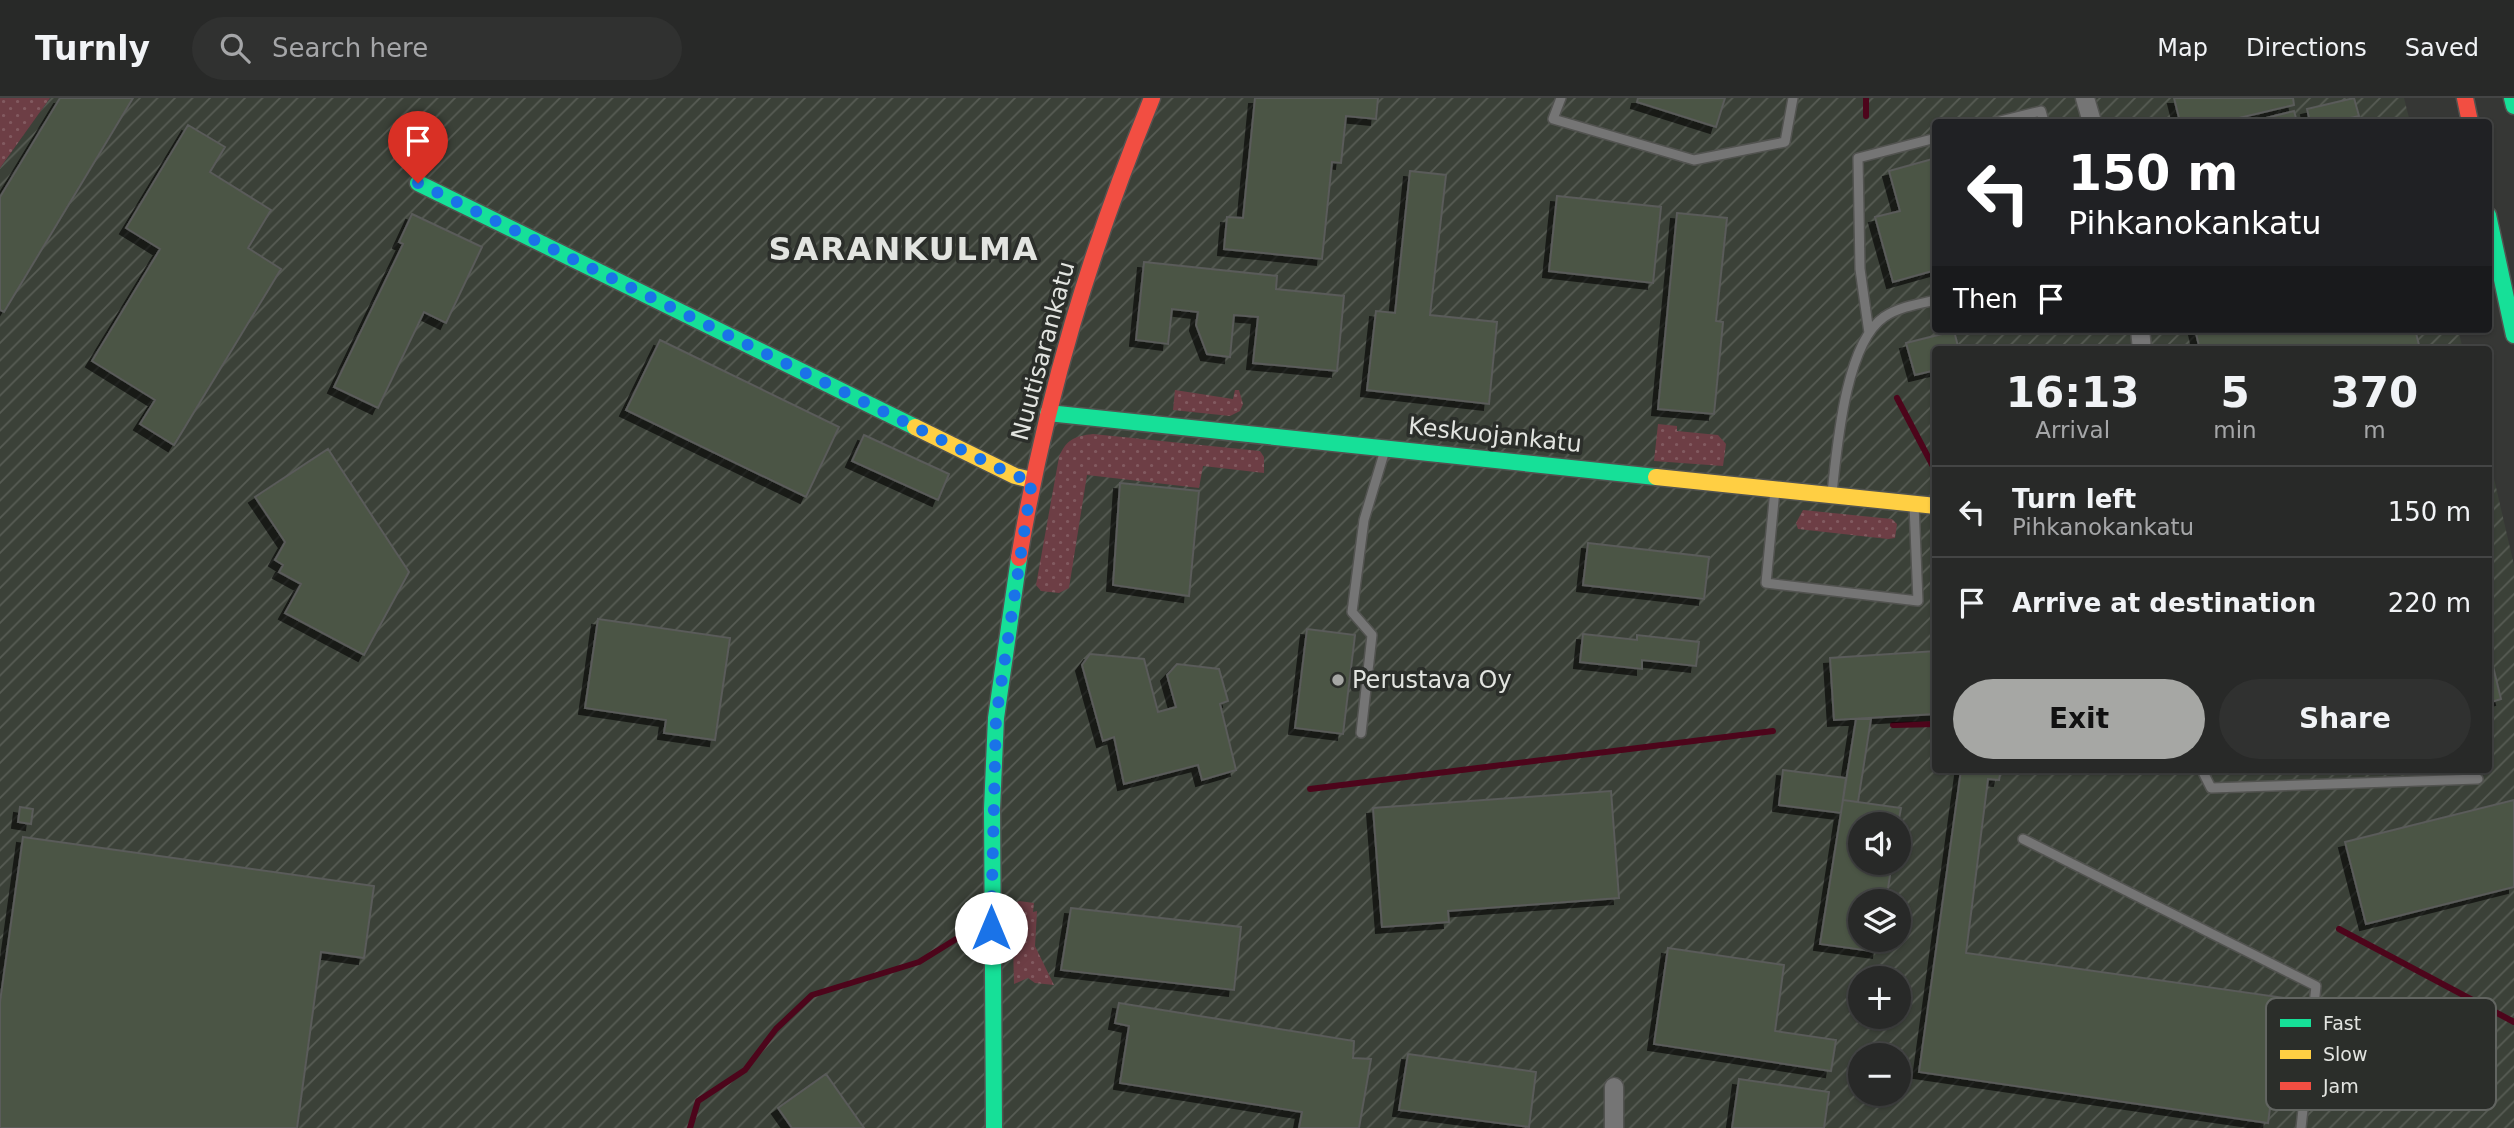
<!DOCTYPE html>
<meta charset="utf-8">
<style>
:root{--surface:#282928;--page:#303130;--text:#f1f3f6;--muted:#a5a6a8;--line:#444545;--accent:#a6a7a4}
body{margin:0;font-family:"DejaVu Sans",sans-serif;background:var(--page);color:var(--text);height:100vh;display:flex;flex-direction:column;font-size:26px;white-space:nowrap}
*{box-sizing:border-box;margin:0}
p{font-size:23px;color:var(--muted)}
.icon{flex:none;width:38px;height:38px;fill:none;stroke:currentColor;stroke-width:2;stroke-linecap:round;stroke-linejoin:round}
.map{position:relative;flex:1;overflow:hidden}
.panel{position:absolute;left:1932px;top:248px;width:560px;height:427px;display:flex;flex-direction:column;background:var(--surface);border-radius:7px;box-shadow:0 2px 5px #0004,0 0 0 2px var(--line)}
.panel>*{flex:none}
.top-card{position:absolute;left:1932px;top:21px;width:560px;height:214px;border-radius:7px;box-shadow:0 2px 5px #0004,0 0 0 2px var(--line);background:#202124;color:#fff;overflow:hidden}
.buttons{position:absolute;left:1848px;top:714px;display:grid;gap:14px}
.buttons a{display:grid;place-items:center;width:63px;height:63px;border-radius:50%;background:var(--surface);box-shadow:0 2px 5px #0004,0 0 0 2px var(--line);font-size:35px}
.pin{position:absolute;display:grid;place-items:center;width:60px;height:60px;color:#fff;margin:-72px -30px;border-radius:50% 50% 50% 0;rotate:-45deg;box-shadow:0 0 7px #0007}
.pin .icon{rotate:45deg}
.me{position:absolute;width:77px;margin:-38px;rotate:0deg;stroke-linejoin:round;filter:drop-shadow(0 0 5px #0008)}
.turn{display:flex;align-items:center;gap:24px;height:147px;padding:0 21px;font-size:32px}
.turn .icon{width:91px;height:91px;stroke-width:2.5}
.turn b{display:block;font-size:49px;line-height:60px}
.then{display:flex;align-items:center;height:66px;padding:0 21px;background:#0003;gap:14px;font-size:26px}
.eta{display:flex;justify-content:space-evenly;align-items:center;height:119px;text-align:center}
.eta b{font-size:42px;font-weight:700;line-height:49px}
.button{display:flex;gap:14px;margin-top:auto;padding:14px 21px}
.button a{flex:1;height:80px;border-radius:42px;background:var(--accent);color:#111;font-size:28px;font-weight:700;line-height:80px;text-align:center}
.button a+a{background:var(--page);color:var(--text)}
ul{padding:0;list-style:none}
li{display:flex;align-items:center;gap:21px;height:91px;padding:0 21px;border-top:2px solid var(--line)}
li div{flex:1}
li b{display:block;font-size:26px}
li em{font-style:normal}
header{display:flex;align-items:center;gap:42px;box-sizing:border-box;height:98px;padding:0 35px;background:var(--surface);border-bottom:2px solid var(--line)}
header strong{font-size:33px}
nav{display:flex;gap:38px;margin-inline-start:auto;font-size:24px}
.search{width:490px;height:63px;background:var(--page);display:flex;align-items:center;gap:18px;box-sizing:border-box;padding:0 24px;border-radius:38px;color:var(--muted);font-size:26px}
.map>svg:first-child{display:block}
.industrial{fill:url(#industrial-furrows);fill-rule:evenodd}
.grass{fill:url(#grass-dots)}
.lines{fill:none;stroke-linecap:round;stroke-linejoin:round}
.stream{stroke:#4d051b;stroke-width:6}
.building{fill:#4c5445;stroke:#5a5b5a;stroke-width:2;filter:url(#shadow)}
.lane-casing{stroke:#525350;stroke-width:12}
.street-casing{stroke:#525350;stroke-width:21}
.fast-casing{stroke:#525350;stroke-width:19}
.slow-casing{stroke:#525350;stroke-width:19}
.jam-casing{stroke:#525350;stroke-width:19}
.lane{stroke:#757575;stroke-width:9}
.street{stroke:#757575;stroke-width:18}
.fast{stroke:#16e098;stroke-width:16}
.slow{stroke:#ffcf43;stroke-width:16}
.jam{stroke:#f24e42;stroke-width:16}
.route{stroke:#1a73e8;stroke-width:12;stroke-dasharray:0 21.6}
.poi-dot{fill:#a6a7a4;stroke:#2b2e2a;stroke-width:2.5}
.labels{text-anchor:middle;dominant-baseline:central;stroke-width:7;stroke-linejoin:round;paint-order:stroke}
.street-label{font-size:24px;fill:#e2e4e0;stroke:#2b2e2a}
.poi-label{font-size:24px;fill:#e2e4e0;stroke:#2b2e2a;text-anchor:start}
.district-label{font-size:32px;font-weight:bold;letter-spacing:2px;fill:#e2e4e0;stroke:#2b2e2a}
.key{fill:#2b2e2a;stroke:#626561;stroke-width:2}
.key-label{font-size:19px;fill:#e2e4e0}
</style>
<header>
<strong>Turnly</strong>
<div class="search"><svg class="icon" aria-label="search" viewBox="0 0 24 24"><circle cx="10" cy="10" r="6"/><path d="M15 15l6 6"/></svg>Search here</div>
<nav><a>Map</a><a>Directions</a><a>Saved</a></nav>
</header>
<div class="map">
<svg width="2514" height="1030" viewBox="0 0 2514 1030">
<defs>
<pattern id="industrial-furrows" width="10" height="10" patternUnits="userSpaceOnUse" patternTransform="scale(1.75)"><rect width="10" height="10" fill="#3b4138"/><path d="M-1 1l2-2M0 10L10 0M9 11l2-2" fill="none" stroke="#575c54"/></pattern>
<pattern id="grass-dots" width="8" height="8" patternUnits="userSpaceOnUse" patternTransform="scale(1.75)"><rect width="8" height="8" fill="#6d3e45"/><path d="M2 2h.1M6 6h.1" fill="none" stroke="#825a60" stroke-width="1.8" stroke-linecap="round"/></pattern>
<filter id="shadow"><feDropShadow dx="-6" dy="6" stdDeviation="0" flood-color="#0009"/></filter>
</defs>
<rect width="100%" height="100%" fill="#363735"/>
<!-- industrial -->
<path class="industrial" d="M50 0H2404L2410 24H1936V231H2458L2463 252H1936V672H2488L2489 359 2514 467V1030H0V70ZM1860 726H1899V765H1860ZM1860 803H1899V842H1860ZM1860 880H1899V919H1860ZM1860 957H1899V996H1860Z"/>
<!-- grass -->
<path class="grass" d="M0 0H50L0 70Z
M1175 292 1233 301 1235 292H1239L1243 306 1240 313 1230 318 1173 312Z
M1658 326 1677 328V333L1718 337 1726 346 1723 368 1654 363Z
M1093 336 1260 353 1264 359V375L1203 368 1199 390 1087 377 1069 490 1059 495 1041 493 1036 487 1059 359C1066 342 1074 338 1093 336Z
M1803 412 1892 421 1897 426 1895 440 1888 441 1798 431 1796 425Z
M1019 803 1034 805 1033 814 1037 813 1035 848 1054 887 1035 885 1028 880 1014 886 1012 807Z"/>
<g class="lines">
<!-- stream -->
<path class="stream" d="M1866 18V0
M1897 300 1936 374
M1893 627 1936 626
M1310 691 1773 633
M2339 831 2514 924
M690 1030 698 1003 745 972 776 931 812 897 919 864 961 838"/>
</g>
<!-- building -->
<path class="building" d="M60 0H133L4 214 0 212V99Z
M1255 0H1378L1376 21 1346 18 1341 65 1332 64 1322 161 1224 151 1227 119 1243 120Z
M1638 0H1725L1716 29 1637 4Z
M2174 0H2293L2294 7 2222 24H2180Z
M2354 0 2359 18 2333 24H2310L2307 11Z
M2294 13 2297 24H2250Z
M188 27 225 49 210 74 271 112 248 150 281 171 174 347 140 326 155 302 92 263 160 151 126 130Z
M1936 60V172L1893 184 1875 119 1900 113 1889 73Z
M1410 73 1446 77 1430 217 1497 224 1489 306 1367 292 1376 213 1395 215Z
M1557 98 1661 109 1653 185 1549 173Z
M1677 115 1727 120 1716 223 1723 224 1714 316 1658 311Z
M412 116 482 149 446 225 424 214 378 310 334 289 403 146 399 144Z
M1144 164 1277 178 1276 191 1344 198 1337 273 1253 265 1258 219 1234 217 1230 259 1207 256 1196 227 1198 214 1172 211 1168 246 1136 242Z
M2195 231H2415L2420 251 2200 252Z
M1954 233 1959 252H1936V272L1915 277 1906 245Z
M660 242 839 329 806 399 626 312Z
M864 337 949 376 938 402 852 363Z
M328 351 409 474 364 557 285 515 301 486 279 474 283 467 275 462 285 444 255 399Z
M1120 385 1199 393 1189 498 1113 487Z
M1588 445 1709 459 1704 501 1583 487Z
M598 521 730 540 715 642 664 635 666 622 585 610Z
M1307 531 1355 537 1343 636 1295 630Z
M1583 536 1637 542V537L1699 544 1696 568 1642 562V571L1580 564Z
M2488 548 2501 601 2488 605Z
M1936 553V616L1834 622 1830 560Z
M1090 556 1144 561 1158 614 1176 609 1167 577 1177 566 1219 571 1228 603 1220 606 1236 672 1202 682 1198 667 1124 686 1114 639 1103 643 1082 567Z
M1856 621H1871L1858 704 1843 702Z
M1783 672 1846 680 1841 715 1779 707Z
M1961 672H2001L1999 682 1988 681 1966 855 2285 900 2268 1025 1919 974Z
M1611 693 1619 800 1448 813 1449 824 1382 829 1373 710Z
M1843 702 1901 710 1898 726H1860V765H1892L1886 803H1860V842H1880L1878 854 1820 846Z
M2514 702V789L2366 826 2345 744Z
M20 709 33 711 31 726 18 724Z
M23 739 374 788 364 860 321 854 297 1030H0V904Z
M1071 810 1241 829 1234 892 1061 872Z
M1668 850 1784 867 1775 933 1836 942 1831 973 1654 946Z
M1119 905 1354 943 1353 960 1371 961 1359 1030H1299L1302 1014 1120 985 1129 928 1115 925Z
M1408 956 1536 974 1529 1029 1399 1012Z
M826 976 864 1030H792L778 1010Z
M1739 981 1829 994 1824 1030H1732Z"/>
<g class="lines">
<!-- lane casing -->
<g class="lane-casing">
<path id="lane" d="M1561 0 1553 21 1694 62 1785 44 1793 0
M1996 24 2041 13 2044 24
M1869 235 1860 171 1858 60 1936 40
M1775 392 1766 485 1918 503 1914 407
M1832 395C1837 350 1845 246 1884 219 1899 209 1918 206 1936 202
M1361 635 1372 537 1352 514 1364 422 1385 352
M2202 672 2211 690 2478 681
M2023 741 2316 888 2301 1030"/>
</g>
<!-- street casing -->
<g class="street-casing">
<path id="street" d="M2085 0 2092 24
M2140 231 2142 252
M1614 989V1030"/>
</g>
<!-- fast casing -->
<g class="fast-casing">
<path id="fast" d="M2512 0 2514 8
M418 85 915 329
M2488 117 2514 237
M1048 315 1656 379
M994 1030 992 711 996 620 1019 460"/>
</g>
<!-- slow casing -->
<g class="slow-casing">
<path id="slow" d="M915 329 1015 378 1032 382
M1656 379 1936 408"/>
</g>
<!-- jam casing -->
<g class="jam-casing">
<path id="jam" d="M2465 0 2470 24
M1019 460C1046 297 1090 153 1152 0"/>
</g>
<!-- lane -->
<use href="#lane" class="lane"/>
<!-- street -->
<use href="#street" class="street"/>
<!-- fast -->
<use href="#fast" class="fast"/>
<!-- slow -->
<use href="#slow" class="slow"/>
<!-- jam -->
<use href="#jam" class="jam"/>
</g>
<g class="lines">
<!-- route -->
<path class="route" d="M418 85 1015 378 1032 382 996 620 991 830"/>
</g>
<!-- markers -->
<circle class="poi-dot" cx="1338" cy="582" r="7"/>
<g class="labels">
<!-- street labels -->
<g class="street-label">
<text transform="translate(1043 253) rotate(-75)">Nuutisarankatu</text>
<text transform="translate(1495 337) rotate(6)">Keskuojankatu</text>
</g>
<!-- poi labels -->
<g class="poi-label">
<text x="1352" y="582">Perustava Oy</text>
</g>
<!-- district labels -->
<g class="district-label">
<text x="904" y="151">SARANKULMA</text>
</g>
</g>
<!-- legend -->
<rect x="2266" y="900" width="230" height="112" rx="10" class="key"/>
<rect x="2280" y="921" width="31" height="8" fill="#16e098"/>
<rect x="2280" y="952" width="31" height="9" fill="#ffcf43"/>
<rect x="2280" y="984" width="31" height="8" fill="#f24e42"/>
<g class="key-label">
<text x="2323" y="932">Fast</text>
<text x="2323" y="963">Slow</text>
<text x="2323" y="995">Jam</text>
</g>
</svg>
<div class="buttons">
<a><svg class="icon" aria-label="sound" viewBox="0 0 24 24"><path d="M4 9h4l5-4v14l-5-4H4zM17 9q2 3 0 6"/></svg></a>
<a><svg class="icon" aria-label="layers" viewBox="0 0 24 24"><path d="M12 4l9 5-9 5-9-5zM3 14l9 5 9-5"/></svg></a>
<a>+</a>
<a>−</a>
</div>
<div class="pin" style="left:418px;top:85px;background:#d93025"><svg class="icon" aria-label="arrive" viewBox="0 0 24 24"><path d="M6 21V4h12l-3 4 3 4H6"/></svg></div>
<svg class="me" style="left:991px;top:830px" viewBox="-20 -20 40 40"><circle r="19" fill="#fff"/><path d="M0-13L10 11 0 6-10 11z" fill="#1a73e8"/></svg>
<div class="top-card">
<div class="turn"><svg class="icon" aria-label="left" viewBox="0 0 24 24"><path d="M17 20v-9H6M10 6l-5 5 5 5"/></svg><div><b>150 m</b>Pihkanokankatu</div></div>
<div class="then">Then<svg class="icon" aria-label="arrive" viewBox="0 0 24 24"><path d="M6 21V4h12l-3 4 3 4H6"/></svg></div>
</div>
<section class="panel">
<div class="eta">
<div><b>16:13</b><p>Arrival</p></div>
<div><b>5</b><p>min</p></div>
<div><b>370</b><p>m</p></div>
</div>
<ul>
<li><svg class="icon" aria-label="left" viewBox="0 0 24 24"><path d="M17 20v-9H6M10 6l-5 5 5 5"/></svg><div><b>Turn left</b><p>Pihkanokankatu</p></div><em>150 m</em></li>
<li><svg class="icon" aria-label="arrive" viewBox="0 0 24 24"><path d="M6 21V4h12l-3 4 3 4H6"/></svg><div><b>Arrive at destination</b></div><em>220 m</em></li>
</ul>
<div class="button"><a>Exit</a><a>Share</a></div>
</section>
</div>
